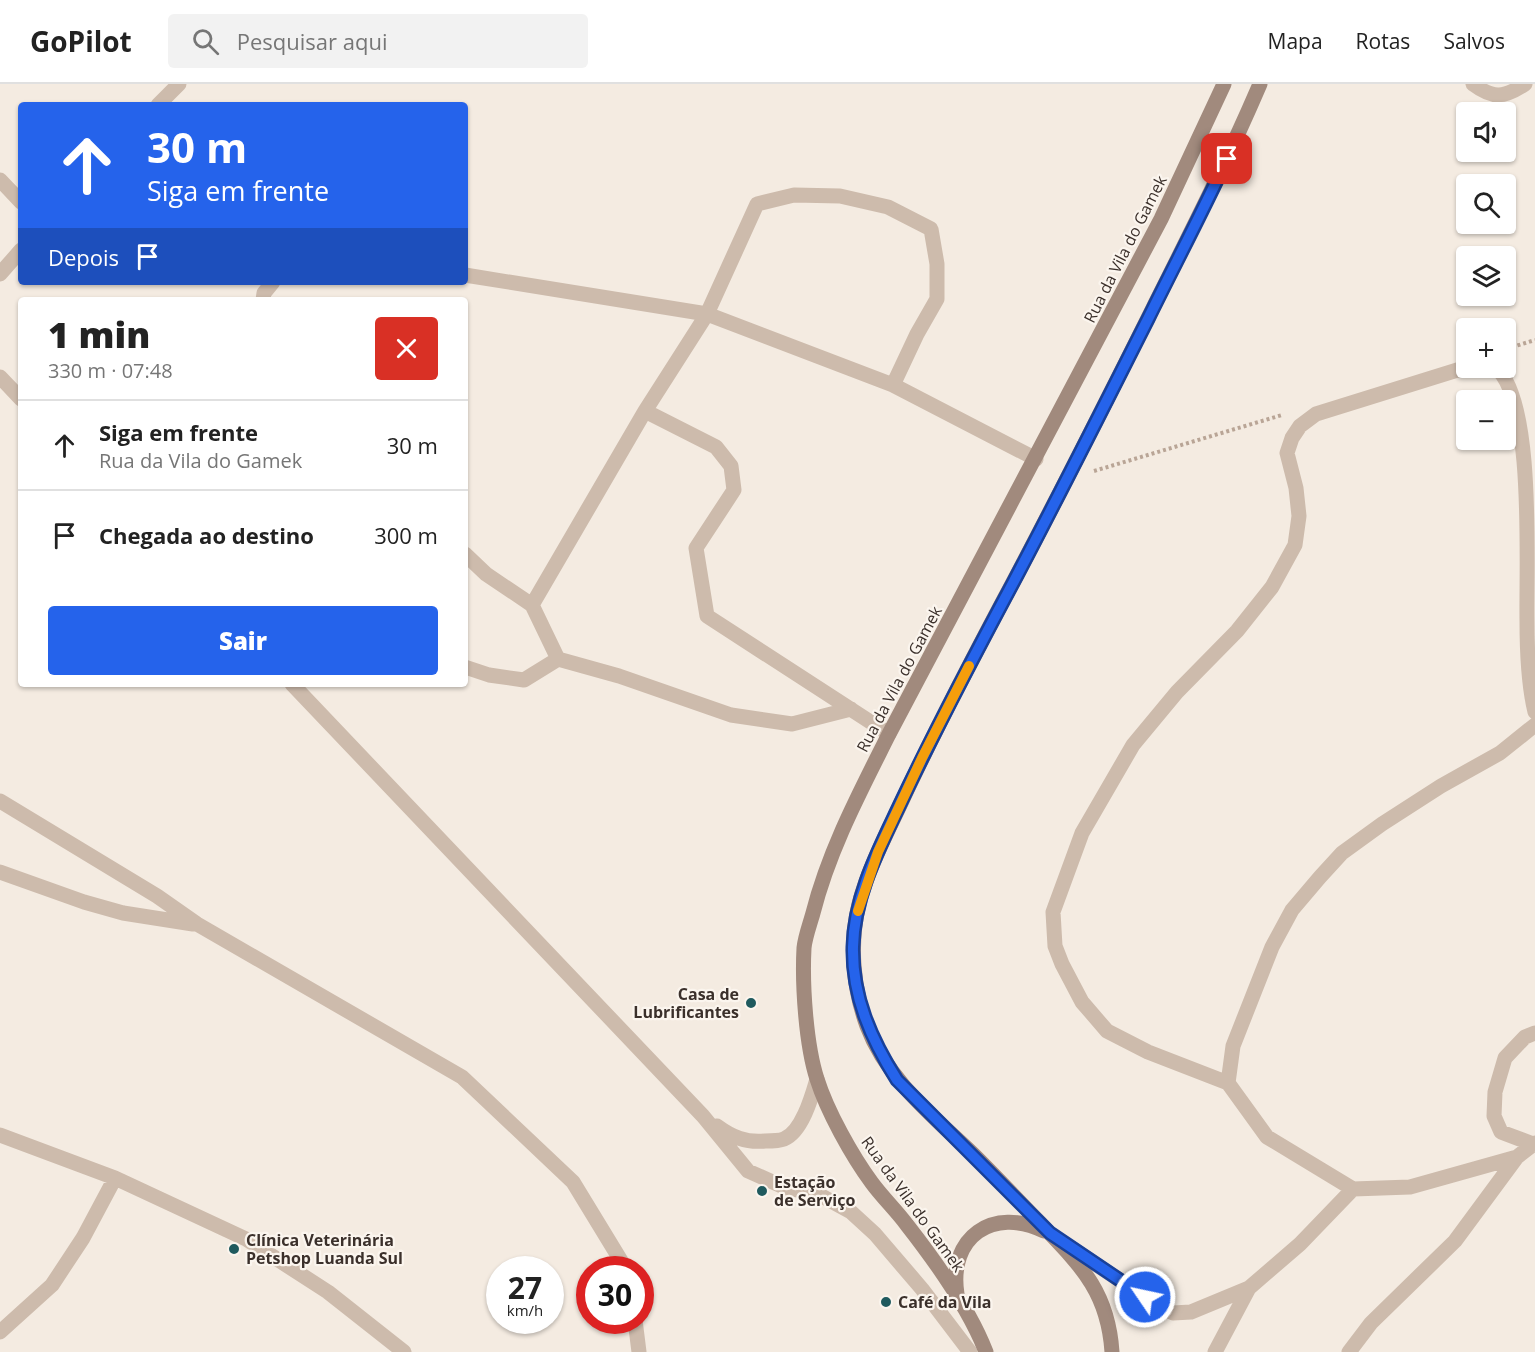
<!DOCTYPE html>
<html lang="pt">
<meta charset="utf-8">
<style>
:root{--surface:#fff;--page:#f2f2f2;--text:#222;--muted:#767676;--line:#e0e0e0;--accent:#2563eb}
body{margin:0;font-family:"Open Sans",sans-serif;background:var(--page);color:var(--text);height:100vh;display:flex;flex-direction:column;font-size:22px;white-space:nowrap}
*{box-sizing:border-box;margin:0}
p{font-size:20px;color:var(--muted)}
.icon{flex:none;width:33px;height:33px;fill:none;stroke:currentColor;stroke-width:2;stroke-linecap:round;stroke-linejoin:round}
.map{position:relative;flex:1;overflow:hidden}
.drawer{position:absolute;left:18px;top:213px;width:450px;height:390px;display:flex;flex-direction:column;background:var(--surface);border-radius:6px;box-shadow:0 2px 4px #0004}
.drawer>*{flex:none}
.top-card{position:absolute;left:18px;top:18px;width:450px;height:183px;border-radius:6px;box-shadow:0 2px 4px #0004;background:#2563eb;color:#fff;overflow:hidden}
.fabs{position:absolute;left:1456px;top:18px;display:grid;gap:12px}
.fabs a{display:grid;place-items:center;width:60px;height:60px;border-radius:6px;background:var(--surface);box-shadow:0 2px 4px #0004;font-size:30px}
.speed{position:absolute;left:486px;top:1172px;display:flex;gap:12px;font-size:30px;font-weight:700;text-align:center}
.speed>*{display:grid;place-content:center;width:78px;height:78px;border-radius:50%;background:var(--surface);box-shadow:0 2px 4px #0004;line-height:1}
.speed small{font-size:15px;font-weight:400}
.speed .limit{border:9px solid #d22;background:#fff;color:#111}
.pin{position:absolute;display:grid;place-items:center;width:51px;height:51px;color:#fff;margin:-26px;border-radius:12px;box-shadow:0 3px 9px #0006}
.me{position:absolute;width:66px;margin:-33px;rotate:304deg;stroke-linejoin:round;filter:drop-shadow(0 0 4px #0008)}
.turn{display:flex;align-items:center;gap:21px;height:126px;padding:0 30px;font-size:27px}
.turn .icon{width:78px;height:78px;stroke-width:2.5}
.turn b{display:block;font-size:42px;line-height:51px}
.then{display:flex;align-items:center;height:57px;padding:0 30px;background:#0003;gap:12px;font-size:22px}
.round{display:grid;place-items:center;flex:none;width:63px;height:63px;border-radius:6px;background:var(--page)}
.headline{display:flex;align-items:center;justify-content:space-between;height:102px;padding:0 30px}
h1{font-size:36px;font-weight:800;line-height:45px}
.cta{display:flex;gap:12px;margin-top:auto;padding:12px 30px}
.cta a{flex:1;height:69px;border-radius:6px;background:var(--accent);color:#fff;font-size:24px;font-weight:800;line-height:69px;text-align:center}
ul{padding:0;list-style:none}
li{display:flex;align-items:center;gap:18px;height:90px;padding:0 30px;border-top:2px solid var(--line)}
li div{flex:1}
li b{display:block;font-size:22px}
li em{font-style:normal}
header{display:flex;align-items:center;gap:36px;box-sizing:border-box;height:84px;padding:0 30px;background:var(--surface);border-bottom:2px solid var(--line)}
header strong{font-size:28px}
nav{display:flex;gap:33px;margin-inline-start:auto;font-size:21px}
.search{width:420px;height:54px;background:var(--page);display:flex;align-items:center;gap:15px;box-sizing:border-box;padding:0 21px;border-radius:6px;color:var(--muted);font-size:22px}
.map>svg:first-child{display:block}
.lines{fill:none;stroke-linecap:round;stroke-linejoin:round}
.path{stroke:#b9a596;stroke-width:4;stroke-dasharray:3 3;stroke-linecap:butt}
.lane{stroke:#cdbbac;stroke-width:15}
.street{stroke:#cdbbac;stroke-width:15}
.secondary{stroke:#a18a7d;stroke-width:15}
.route-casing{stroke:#184099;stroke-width:15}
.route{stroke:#2563eb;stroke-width:10}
.slow{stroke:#f59e0b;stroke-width:10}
.poi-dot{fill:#1f5a5e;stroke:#fbf5ee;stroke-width:2}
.labels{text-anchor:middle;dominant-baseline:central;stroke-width:4.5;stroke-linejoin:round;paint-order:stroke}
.street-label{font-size:16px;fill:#3b302b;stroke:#fbf5ee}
.poi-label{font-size:16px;font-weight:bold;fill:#3b302b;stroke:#fbf5ee;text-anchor:start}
</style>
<header>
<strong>GoPilot</strong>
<div class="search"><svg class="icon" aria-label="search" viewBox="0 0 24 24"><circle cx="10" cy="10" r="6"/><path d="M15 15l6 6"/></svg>Pesquisar aqui</div>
<nav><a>Mapa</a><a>Rotas</a><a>Salvos</a></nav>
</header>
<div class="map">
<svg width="1535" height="1268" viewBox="0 0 1535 1268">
<rect width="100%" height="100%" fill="#f4ebe1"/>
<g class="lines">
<!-- path -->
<path class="path" d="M1506 265 1535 256
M1094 387 1282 331"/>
<!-- lane -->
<path class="lane" d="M1473 0C1493 15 1504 14 1525 0
M0 96 21 118
M465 191 707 230 893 301 1036 375
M263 216 264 209 273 198
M645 327 716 363 731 382 734 406 696 464 707 532 889 650
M465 470 486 490 532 521
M465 583 489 591 524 596 558 575
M851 625 792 640 731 631 619 592 558 575 532 521 645 327 707 230 757 120 794 111 840 112 888 123 931 145 937 180V215L917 250 893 301"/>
<!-- street -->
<path class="street" d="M158 21 179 0
M0 190 21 166
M1496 284C1535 316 1526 484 1527 537 1527 567 1528 599 1535 628
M0 293 21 315
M292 600 703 1032 748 1087 786 1104 818 1110 851 1128 875 1150 922 1205 970 1268
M0 717 157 812 197 840 462 993 573 1098 626 1185
M0 788 84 818 123 829 193 840
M1228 999 1148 968 1107 947 1082 918 1062 880 1055 862 1053 828 1082 749 1133 661 1177 608 1237 547 1272 503 1295 461 1299 432 1296 404 1287 369 1292 354 1300 342 1316 330 1467 283
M717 1042C732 1053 746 1059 765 1057 770 1057 779 1057 784 1055 802 1048 812 1012 817 995
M0 1051 115 1094 246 1155 328 1208 404 1268
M1533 1060 1501 1048 1494 1032 1495 1008 1505 974 1525 953 1535 949
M1353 1105 1267 1053 1228 999 1233 962 1272 863 1292 826 1320 793 1342 769 1382 740 1441 702 1500 669 1535 641
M1061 1157 1160 1223 1173 1229 1191 1228 1249 1204 1300 1160 1353 1105 1410 1103 1517 1073 1535 1059
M635 1236 639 1268
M0 1248 52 1201 83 1154 115 1094
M1215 1268 1249 1204
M1349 1268 1371 1239 1455 1157 1517 1073"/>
<!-- secondary -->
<path class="secondary" d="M957 1210C948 1153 993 1122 1044 1147
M986 1268C969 1224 936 1178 907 1141 896 1126 883 1114 872 1099 852 1072 827 1027 817 995 806 961 802 901 804 864 805 853 810 840 813 829 829 766 860 708 889 650L1161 135 1224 0
M1112 1268C1108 1206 1079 1180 1039 1138 1019 1117 999 1096 978 1075 937 1035 888 998 867 942 853 904 849 860 859 820 868 785 886 751 901 719 933 650 968 583 1003 517 1055 420 1104 322 1153 224 1190 150 1227 77 1260 0"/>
</g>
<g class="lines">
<!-- route casing -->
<g class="route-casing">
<path id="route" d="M1145 1213 1050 1149 897 996C871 955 852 912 853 863 854 811 880 763 901 718 936 644 974 572 1013 499 1059 412 1103 324 1148 235 1174 182 1202 129 1227 75"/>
</g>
<!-- route -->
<use href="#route" class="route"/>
<!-- slow -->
<path class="slow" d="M858 827 878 768 922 674 969 582"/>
</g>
<!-- markers -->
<g class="poi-dot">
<circle cx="751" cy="919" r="6"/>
<circle cx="762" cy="1107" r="6"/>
<circle cx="234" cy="1165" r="6"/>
<circle cx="886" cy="1218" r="6"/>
</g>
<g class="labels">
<!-- street labels -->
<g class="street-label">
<text transform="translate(1125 165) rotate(-63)">Rua da Vila do Gamek</text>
<text transform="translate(899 595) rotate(-62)">Rua da Vila do Gamek</text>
<text transform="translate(913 1120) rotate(54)">Rua da Vila do Gamek</text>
</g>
<!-- poi labels -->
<g class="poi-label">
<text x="739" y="910" text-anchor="end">Casa de<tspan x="739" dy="18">Lubrificantes</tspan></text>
<text x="774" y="1098">Estação<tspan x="774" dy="18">de Serviço</tspan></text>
<text x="246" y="1156">Clínica Veterinária<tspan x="246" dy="18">Petshop Luanda Sul</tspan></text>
<text x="898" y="1218">Café da Vila</text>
</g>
</g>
</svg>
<div class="fabs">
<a><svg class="icon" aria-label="sound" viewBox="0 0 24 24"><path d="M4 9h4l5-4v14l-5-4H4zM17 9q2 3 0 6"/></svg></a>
<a><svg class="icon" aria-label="search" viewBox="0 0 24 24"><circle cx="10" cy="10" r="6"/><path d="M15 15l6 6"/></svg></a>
<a><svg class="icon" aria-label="layers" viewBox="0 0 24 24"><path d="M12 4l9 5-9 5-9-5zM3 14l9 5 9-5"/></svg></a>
<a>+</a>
<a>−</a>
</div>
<div class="speed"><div>27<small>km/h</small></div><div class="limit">30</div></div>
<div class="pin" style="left:1227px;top:75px;background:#d93025"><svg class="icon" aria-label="arrive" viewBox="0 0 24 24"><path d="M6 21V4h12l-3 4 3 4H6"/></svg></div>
<svg class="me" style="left:1145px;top:1213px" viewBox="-20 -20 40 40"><circle r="17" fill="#2563eb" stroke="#fff" stroke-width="3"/><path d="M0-11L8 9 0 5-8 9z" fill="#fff"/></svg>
<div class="top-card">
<div class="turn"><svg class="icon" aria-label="ahead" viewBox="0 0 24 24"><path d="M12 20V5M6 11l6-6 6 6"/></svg><div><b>30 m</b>Siga em frente</div></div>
<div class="then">Depois<svg class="icon" aria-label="arrive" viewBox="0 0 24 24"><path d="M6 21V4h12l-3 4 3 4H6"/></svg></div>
</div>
<section class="drawer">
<div class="headline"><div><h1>1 min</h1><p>330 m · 07:48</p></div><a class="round" style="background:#d93025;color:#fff"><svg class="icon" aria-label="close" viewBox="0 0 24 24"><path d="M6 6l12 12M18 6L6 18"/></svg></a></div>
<ul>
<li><svg class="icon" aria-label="ahead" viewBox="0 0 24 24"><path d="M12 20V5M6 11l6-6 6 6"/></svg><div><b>Siga em frente</b><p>Rua da Vila do Gamek</p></div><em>30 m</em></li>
<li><svg class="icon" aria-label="arrive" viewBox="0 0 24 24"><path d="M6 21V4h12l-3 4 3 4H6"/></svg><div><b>Chegada ao destino</b></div><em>300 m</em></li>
</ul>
<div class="cta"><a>Sair</a></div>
</section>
</div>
